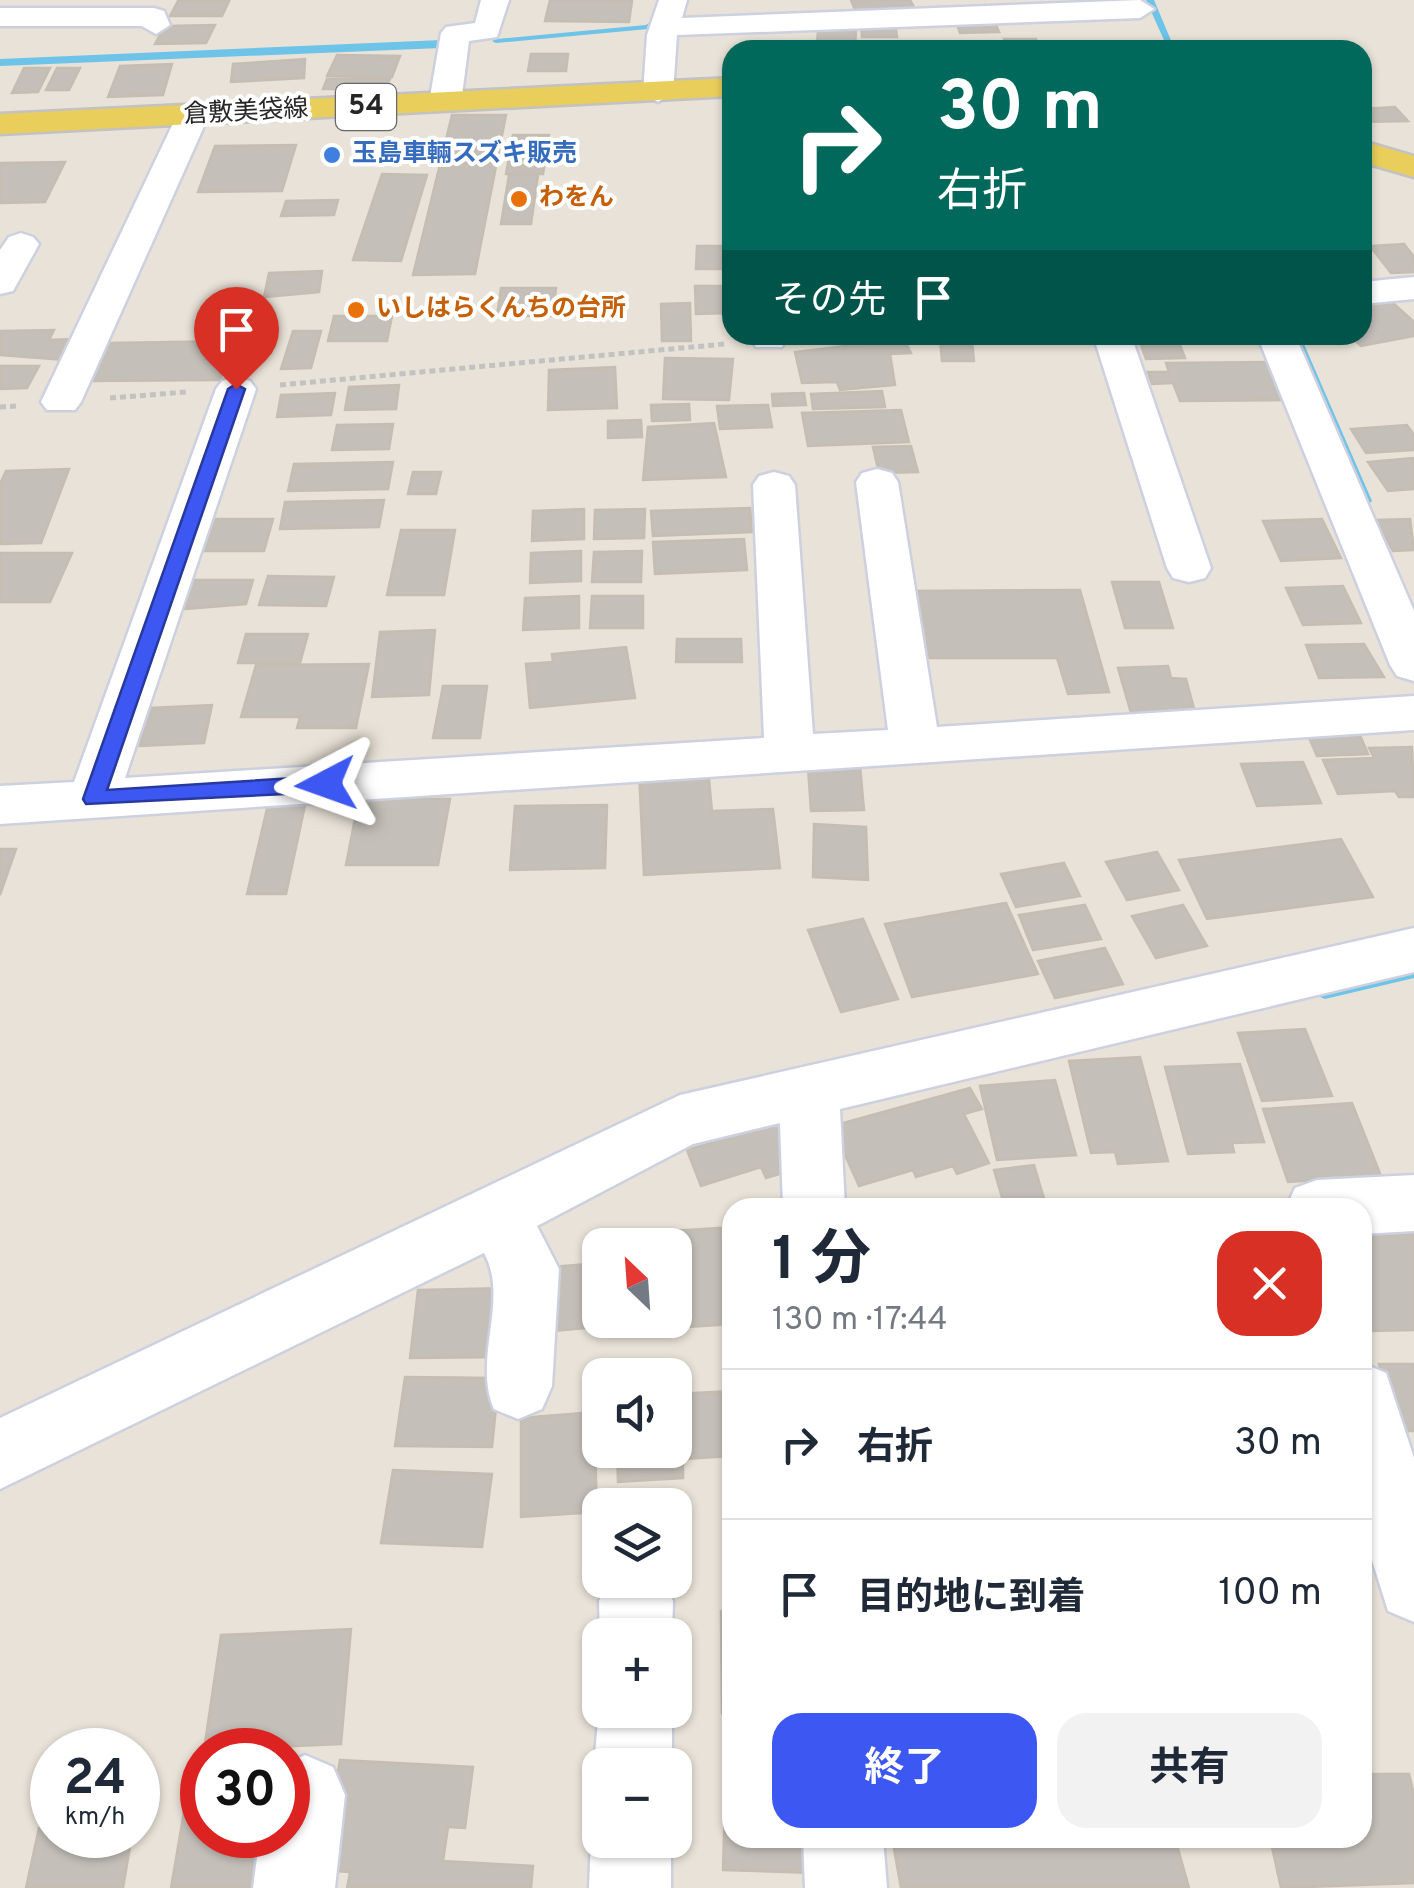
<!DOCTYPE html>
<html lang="ja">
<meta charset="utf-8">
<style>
:root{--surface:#fff;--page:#f2f2f3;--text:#1f2937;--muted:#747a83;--line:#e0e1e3;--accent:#3c57f2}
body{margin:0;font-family:Overpass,"Noto Sans JP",sans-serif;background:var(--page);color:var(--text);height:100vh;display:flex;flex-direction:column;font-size:38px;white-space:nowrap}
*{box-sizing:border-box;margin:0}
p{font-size:32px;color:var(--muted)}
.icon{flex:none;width:55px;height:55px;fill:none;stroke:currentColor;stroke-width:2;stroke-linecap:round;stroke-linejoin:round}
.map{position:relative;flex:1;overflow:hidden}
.side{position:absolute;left:722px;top:1198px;width:650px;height:650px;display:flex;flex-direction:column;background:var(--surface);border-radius:30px;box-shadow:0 2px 8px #0004}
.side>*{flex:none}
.banner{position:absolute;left:722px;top:40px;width:650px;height:305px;border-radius:30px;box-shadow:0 2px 8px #0004;background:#00695c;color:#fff;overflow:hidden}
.needle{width:65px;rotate:335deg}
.controls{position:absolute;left:582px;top:1228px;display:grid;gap:20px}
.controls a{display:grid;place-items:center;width:110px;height:110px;border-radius:20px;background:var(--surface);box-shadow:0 2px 8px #0004;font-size:50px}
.speed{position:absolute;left:30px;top:1728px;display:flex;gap:20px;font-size:50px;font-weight:700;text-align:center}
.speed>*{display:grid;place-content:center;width:130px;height:130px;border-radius:50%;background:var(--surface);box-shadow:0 2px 8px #0004;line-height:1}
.speed small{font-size:25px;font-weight:400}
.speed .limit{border:15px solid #d22;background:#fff;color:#111}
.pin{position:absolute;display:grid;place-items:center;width:85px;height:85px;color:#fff;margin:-102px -42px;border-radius:50% 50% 50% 0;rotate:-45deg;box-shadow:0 0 10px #0007}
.pin .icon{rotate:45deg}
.me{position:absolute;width:110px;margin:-55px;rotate:266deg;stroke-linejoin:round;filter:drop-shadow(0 0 8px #0008)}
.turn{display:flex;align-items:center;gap:35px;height:210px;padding:0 50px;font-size:45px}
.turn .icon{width:130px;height:130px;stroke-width:2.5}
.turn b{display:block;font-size:70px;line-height:85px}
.then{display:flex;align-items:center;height:95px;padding:0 50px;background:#0003;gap:20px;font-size:38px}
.round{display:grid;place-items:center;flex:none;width:105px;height:105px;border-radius:30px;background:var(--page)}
.summary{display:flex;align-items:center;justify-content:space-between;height:170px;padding:0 50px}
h1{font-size:60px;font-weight:700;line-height:75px}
.primary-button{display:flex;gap:20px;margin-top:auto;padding:20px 50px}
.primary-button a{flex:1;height:115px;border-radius:30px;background:var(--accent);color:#fff;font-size:40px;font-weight:700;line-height:115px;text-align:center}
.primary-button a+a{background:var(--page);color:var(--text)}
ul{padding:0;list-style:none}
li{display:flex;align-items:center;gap:30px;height:150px;padding:0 50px;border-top:2px solid var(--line)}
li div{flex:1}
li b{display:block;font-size:38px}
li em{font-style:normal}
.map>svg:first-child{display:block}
.water{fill:#6dc3e8}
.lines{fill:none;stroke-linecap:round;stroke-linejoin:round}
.stream{fill:#6dc3e8;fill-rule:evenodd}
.building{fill:#c4bfb8;stroke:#c4beb2;stroke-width:2.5}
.minor-casing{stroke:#cdd0df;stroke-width:5}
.primary-casing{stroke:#c2c2c2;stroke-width:5}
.path{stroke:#c2c2c2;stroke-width:5;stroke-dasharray:6 4;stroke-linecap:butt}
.minor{fill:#fff;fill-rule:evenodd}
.primary{fill:#eace5c;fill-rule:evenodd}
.route{fill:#3c57f2;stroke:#27399d;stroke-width:2.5}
.shop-dot{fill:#3f7fe0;stroke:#fff;stroke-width:4}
.food-dot{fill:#e8710a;stroke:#fff;stroke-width:4}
.labels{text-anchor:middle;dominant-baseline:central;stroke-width:8;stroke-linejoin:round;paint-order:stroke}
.far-street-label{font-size:25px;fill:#262626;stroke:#fff}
.far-shop-label{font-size:25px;font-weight:bold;fill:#366cbe;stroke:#fff;text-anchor:start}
.far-food-label{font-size:25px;font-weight:bold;fill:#c56008;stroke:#fff;text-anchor:start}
.shield{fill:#fff;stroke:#676767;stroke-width:2.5}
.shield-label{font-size:28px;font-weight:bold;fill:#262626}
</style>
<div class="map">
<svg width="1414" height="1888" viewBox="0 0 1414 1888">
<rect width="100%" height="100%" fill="#e9e2d8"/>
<!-- water -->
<path class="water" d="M442 40 441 48 0 66V59Z"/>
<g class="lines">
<!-- stream -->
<path class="stream" d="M659 0H667L665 18 648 29 496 43 492 41 496 39 646 25 657 17Z
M1146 0H1154L1175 50 1168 49Z
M1290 335H1300L1372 501 1370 503H1362L1360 501Z
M1414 966V978L1325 999 1320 997 1317 993 1320 989 1325 987Z"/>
</g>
<!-- building -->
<path class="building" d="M550 0 632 1 629 22 545 21Z
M851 0H910L915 9 857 15Z
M178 1H229L222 16H170Z
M993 18 999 32 960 33 955 19Z
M861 24H895L897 37H862Z
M215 25 206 43 155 44 165 26Z
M818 30 856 31 855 46 817 45Z
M1004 39H1036L1038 50H1006Z
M859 42H897L899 50H860Z
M955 43H996L997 50H956Z
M531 54H568L566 71H528Z
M337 55 400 56 392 77 327 76Z
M305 59 304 78 231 82 233 64Z
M172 64 163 95 108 97 120 66Z
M24 68H50L38 92 12 93Z
M57 68H80L69 90H46Z
M327 79H390L386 89H323Z
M1395 107 1408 121 1362 122V109Z
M452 115H506L475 274 413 275Z
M513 135H549L543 174H506Z
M296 145 282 191 198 192 215 146Z
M65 162 45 202 0 203V163Z
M382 174 427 175 401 261 353 260Z
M509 175H538L531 224H501Z
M338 200 334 215 281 216 286 201Z
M1404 244 1414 257V272L1391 273 1370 246Z
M697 246H732V269H696Z
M322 271 319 292 264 297 269 273Z
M695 286H732V313L696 314Z
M501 288H556L553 316H497Z
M1384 295 1414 322V336L1361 346 1349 335H1362V299Z
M690 303 691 341H662L661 304Z
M334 316H392L387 341H328Z
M54 330 49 340 75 339 65 360 0 355V331Z
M293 331H321L311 368 281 369Z
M904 339 911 353 890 354 895 385 840 390 837 382 802 383 795 352Z
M940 339 972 340 974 361H942Z
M233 341 220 380 90 381 107 343Z
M1141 345H1180L1185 358 1146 359Z
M665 358 733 359 729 400 663 399Z
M1277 362 1293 400 1180 401 1173 383 1152 384 1148 372H1169L1166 363Z
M0 366H39L27 388 0 389Z
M615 367 617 408 548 410 549 370Z
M399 385 396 409 345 410 349 387Z
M882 391 885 407 813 409 811 394Z
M335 393 331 415 277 417 281 395Z
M804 393 806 405 773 406 772 394Z
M689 404 690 420 652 421 651 405Z
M768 405 772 427 720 429 717 406Z
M901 410 909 442 808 446 802 413Z
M641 420 642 437 608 438V421Z
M714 423 726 477 643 480 648 427Z
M393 424 389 449 332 450 337 425Z
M1407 425 1414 435V450L1366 453 1351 429Z
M911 446 918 472 879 473 873 447Z
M1414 458V489L1388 491 1368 462Z
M393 462 388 489 288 491 294 464Z
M69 469 41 543 0 544V484L6 471Z
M413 472H441L436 494H408Z
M384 500 379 527 280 529 285 502Z
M750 508 753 532 653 536 651 511Z
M584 509V539L532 541 533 511Z
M645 509 644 538 594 539 595 510Z
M214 519H273L264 551H203Z
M1322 519 1341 558 1281 561 1263 521Z
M1410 519 1414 550 1393 551 1376 520Z
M401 530H455L444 595H387Z
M744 539 747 570 655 574 653 542Z
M581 551V581L530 583 531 553Z
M642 551 641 582H592L594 552Z
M0 553H72L50 602H0Z
M268 576 334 577 326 606 259 605Z
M193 580H253L246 604 184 609Z
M1112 582H1159L1173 628H1125Z
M1343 586 1361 623 1303 625 1286 588Z
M1080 590 1109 692 1068 694 1057 658H925L908 591Z
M579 596V628L523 630 525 598Z
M592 596H643V628H590Z
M435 630 429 695 372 697 380 632Z
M246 634H308L300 663H238Z
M677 639H741L742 662H676Z
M1364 644 1384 677 1319 678 1306 645Z
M626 647 635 698 530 708 526 664 553 662 552 654Z
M369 664 356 728H297L300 717H241L256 665Z
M1168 666 1171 678 1186 679 1196 716 1131 713 1118 668Z
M443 686H487L480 738H433Z
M212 705 204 743 140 746 149 708Z
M1357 728 1368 754 1317 756 1306 731Z
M1412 747 1414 797H1399L1395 791 1338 794 1323 760 1374 758 1369 748Z
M1303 762 1321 803 1257 806 1241 764Z
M860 766 864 810 811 811 808 767Z
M708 769 712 811 773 809 780 868 644 875 639 771Z
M270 796H307L286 894H247Z
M359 798 450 799 438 865H346Z
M607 805 605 868 510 870 515 806Z
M814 824 866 827 868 880 813 877Z
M1341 839 1373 897 1207 919 1179 860Z
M0 849H16L0 895Z
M1157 852 1179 890 1127 900 1106 862Z
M1064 863 1080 896 1016 907 1001 874Z
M1006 903 1038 974 912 997 885 924Z
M1085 905 1101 939 1033 950 1019 915Z
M1183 905 1207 946 1156 958 1132 916Z
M863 919 898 999 841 1012 808 930Z
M1105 948 1123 984 1055 998 1038 961Z
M1305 1029 1332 1096 1262 1101 1238 1033Z
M1140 1057 1168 1161 1118 1164 1115 1152 1091 1153 1069 1061Z
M1240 1064 1264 1142 1232 1143 1234 1152 1188 1154 1165 1067Z
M1055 1080 1076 1155 997 1160 980 1086Z
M970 1088 982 1109 964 1114 989 1163 957 1174 953 1166 916 1177 913 1170 859 1186 832 1126Z
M1352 1103 1381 1176 1288 1182 1263 1109Z
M779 1122 800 1168 766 1178 761 1167 701 1186 687 1150Z
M1034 1165 1046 1205 1005 1208 994 1170Z
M732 1227V1324L613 1332V1320H675V1245H610V1235Z
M1414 1234V1330L1370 1331 1362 1306V1235Z
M600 1263V1320H607V1326L554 1331 552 1267Z
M511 1288 507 1357 410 1358 418 1290Z
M1379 1364H1414V1431H1397Z
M405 1377 499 1378 492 1447 395 1446Z
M732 1391V1456L683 1459V1478L618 1482 617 1450H675V1394Z
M594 1412 597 1512 521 1517V1418Z
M393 1470 492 1474 482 1547 381 1543Z
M721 1611H732V1713H722Z
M351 1629 341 1744 204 1750 221 1635Z
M340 1760 473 1767 465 1828 448 1827 443 1861 533 1866 531 1888H347L350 1872 320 1870Z
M726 1769 732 1770V1838H813L814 1873 723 1870Z
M1362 1774H1409L1414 1795V1883L1281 1888 1270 1838H1362Z
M202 1793V1835H279L272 1888H171L187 1794Z
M39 1828H52V1835H132L123 1888H26Z
M892 1838H1175L1189 1888H901Z"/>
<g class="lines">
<!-- minor casing -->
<g class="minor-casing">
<path id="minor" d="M481 0H509L497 37 469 41 461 103 456 110H434L429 103 441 33 446 27 475 23Z
M659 0H687L682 18 1140 0 1154 9 1140 18 677 35 673 93 658 102 643 93 647 35Z
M0 8H154L164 11 170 25 156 34 142 26H0Z
M193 106 209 115 81 402 75 410H47L41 402 177 115Z
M21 233 33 237 39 244 13 291 0 294V250L9 237Z
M1414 277V299L1362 304V282Z
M750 335H788L782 347H756Z
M1093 335H1131L1211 568 1205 578 1189 582 1173 578 1167 568Z
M1257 335H1295L1414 611V681L1397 676 1390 665Z
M236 377 250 381 256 389 125 778 764 738 753 485 759 476 774 472 789 476 795 485 813 734 888 730 856 482 862 473 877 469 892 473 898 482 937 727 1414 696V730L0 824V786L74 782 216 389 222 381Z
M1414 928V972L840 1109 845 1208H783L780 1123 693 1144 537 1226 559 1269 552 1386 542 1409 518 1419 494 1409C472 1358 510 1300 484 1253L0 1489V1418L680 1095Z
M1414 1175V1231L1362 1234V1208H1286L1295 1188 1317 1180Z
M1362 1363 1386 1373 1414 1458V1622L1388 1611 1362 1528Z
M608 1580H664L673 1601 672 1635H600V1641L599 1601Z
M600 1699V1710H672V1765H600V1780L594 1765Z
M305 1755 333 1767 345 1795 335 1888H253L260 1835H288V1763Z
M600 1818V1840H671V1888H589L591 1840Z
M803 1838H883L887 1888H805Z"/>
</g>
<!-- primary casing -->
<g class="primary-casing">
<path id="primary" d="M732 78V96L0 134V114Z
M1362 141 1414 156V177L1362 162Z"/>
</g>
<!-- path -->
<path class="path" d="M280 385 725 344
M110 398 187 392
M0 407 18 406"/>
<!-- minor -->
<use href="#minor" class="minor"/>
<!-- primary -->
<use href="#primary" class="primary"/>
</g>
<!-- route -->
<path class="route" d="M236 384 245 389 107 790 326 776 336 784 326 792 86 804 83 799 228 389Z"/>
<!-- markers -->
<circle class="shop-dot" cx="332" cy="155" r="10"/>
<g class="food-dot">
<circle cx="519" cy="199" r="10"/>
<circle cx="356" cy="310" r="10"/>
</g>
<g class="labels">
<!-- far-street labels -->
<g class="far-street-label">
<text transform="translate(246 113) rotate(-3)">倉敷美袋線</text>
</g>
<!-- far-shop labels -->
<g class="far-shop-label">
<text x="352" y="155">玉島車輛スズキ販売</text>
</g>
<!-- far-food labels -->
<g class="far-food-label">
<text x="539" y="199">わをん</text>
<text x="376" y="310">いしはらくんちの台所</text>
</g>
<!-- shield labels -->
<rect class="shield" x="336" y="84" width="60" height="46" rx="8"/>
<g class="shield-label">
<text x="366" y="107">54</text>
</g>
</g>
</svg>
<div class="controls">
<a><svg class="needle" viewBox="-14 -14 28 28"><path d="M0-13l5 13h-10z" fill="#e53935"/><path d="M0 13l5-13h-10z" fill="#747a83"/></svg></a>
<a><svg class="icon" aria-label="sound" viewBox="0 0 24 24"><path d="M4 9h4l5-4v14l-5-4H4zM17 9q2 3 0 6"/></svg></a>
<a><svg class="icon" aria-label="layers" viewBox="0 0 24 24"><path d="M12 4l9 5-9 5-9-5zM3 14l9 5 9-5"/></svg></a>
<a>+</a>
<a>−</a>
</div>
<div class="speed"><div>24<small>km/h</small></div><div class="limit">30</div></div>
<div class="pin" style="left:236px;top:389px;background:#d93025"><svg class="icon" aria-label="arrive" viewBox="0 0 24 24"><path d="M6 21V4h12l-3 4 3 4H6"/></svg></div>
<svg class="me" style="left:326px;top:784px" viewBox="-20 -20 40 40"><path d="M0-17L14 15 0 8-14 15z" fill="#3c57f2" stroke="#fff" stroke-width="4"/></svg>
<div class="banner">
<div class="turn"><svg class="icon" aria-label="right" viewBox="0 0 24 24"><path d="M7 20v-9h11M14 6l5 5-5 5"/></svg><div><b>30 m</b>右折</div></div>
<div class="then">その先<svg class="icon" aria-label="arrive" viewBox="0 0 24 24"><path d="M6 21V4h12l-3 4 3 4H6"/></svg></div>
</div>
<section class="side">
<div class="summary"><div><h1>1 分</h1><p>130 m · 17:44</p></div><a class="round" style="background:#d93025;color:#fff"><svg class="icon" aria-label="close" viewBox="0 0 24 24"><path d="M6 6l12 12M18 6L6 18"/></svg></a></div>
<ul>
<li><svg class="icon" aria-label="right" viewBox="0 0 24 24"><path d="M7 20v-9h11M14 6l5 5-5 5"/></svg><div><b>右折</b></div><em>30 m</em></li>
<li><svg class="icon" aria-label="arrive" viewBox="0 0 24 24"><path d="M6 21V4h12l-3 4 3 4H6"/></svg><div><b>目的地に到着</b></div><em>100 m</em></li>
</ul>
<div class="primary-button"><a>終了</a><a>共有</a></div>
</section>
</div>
